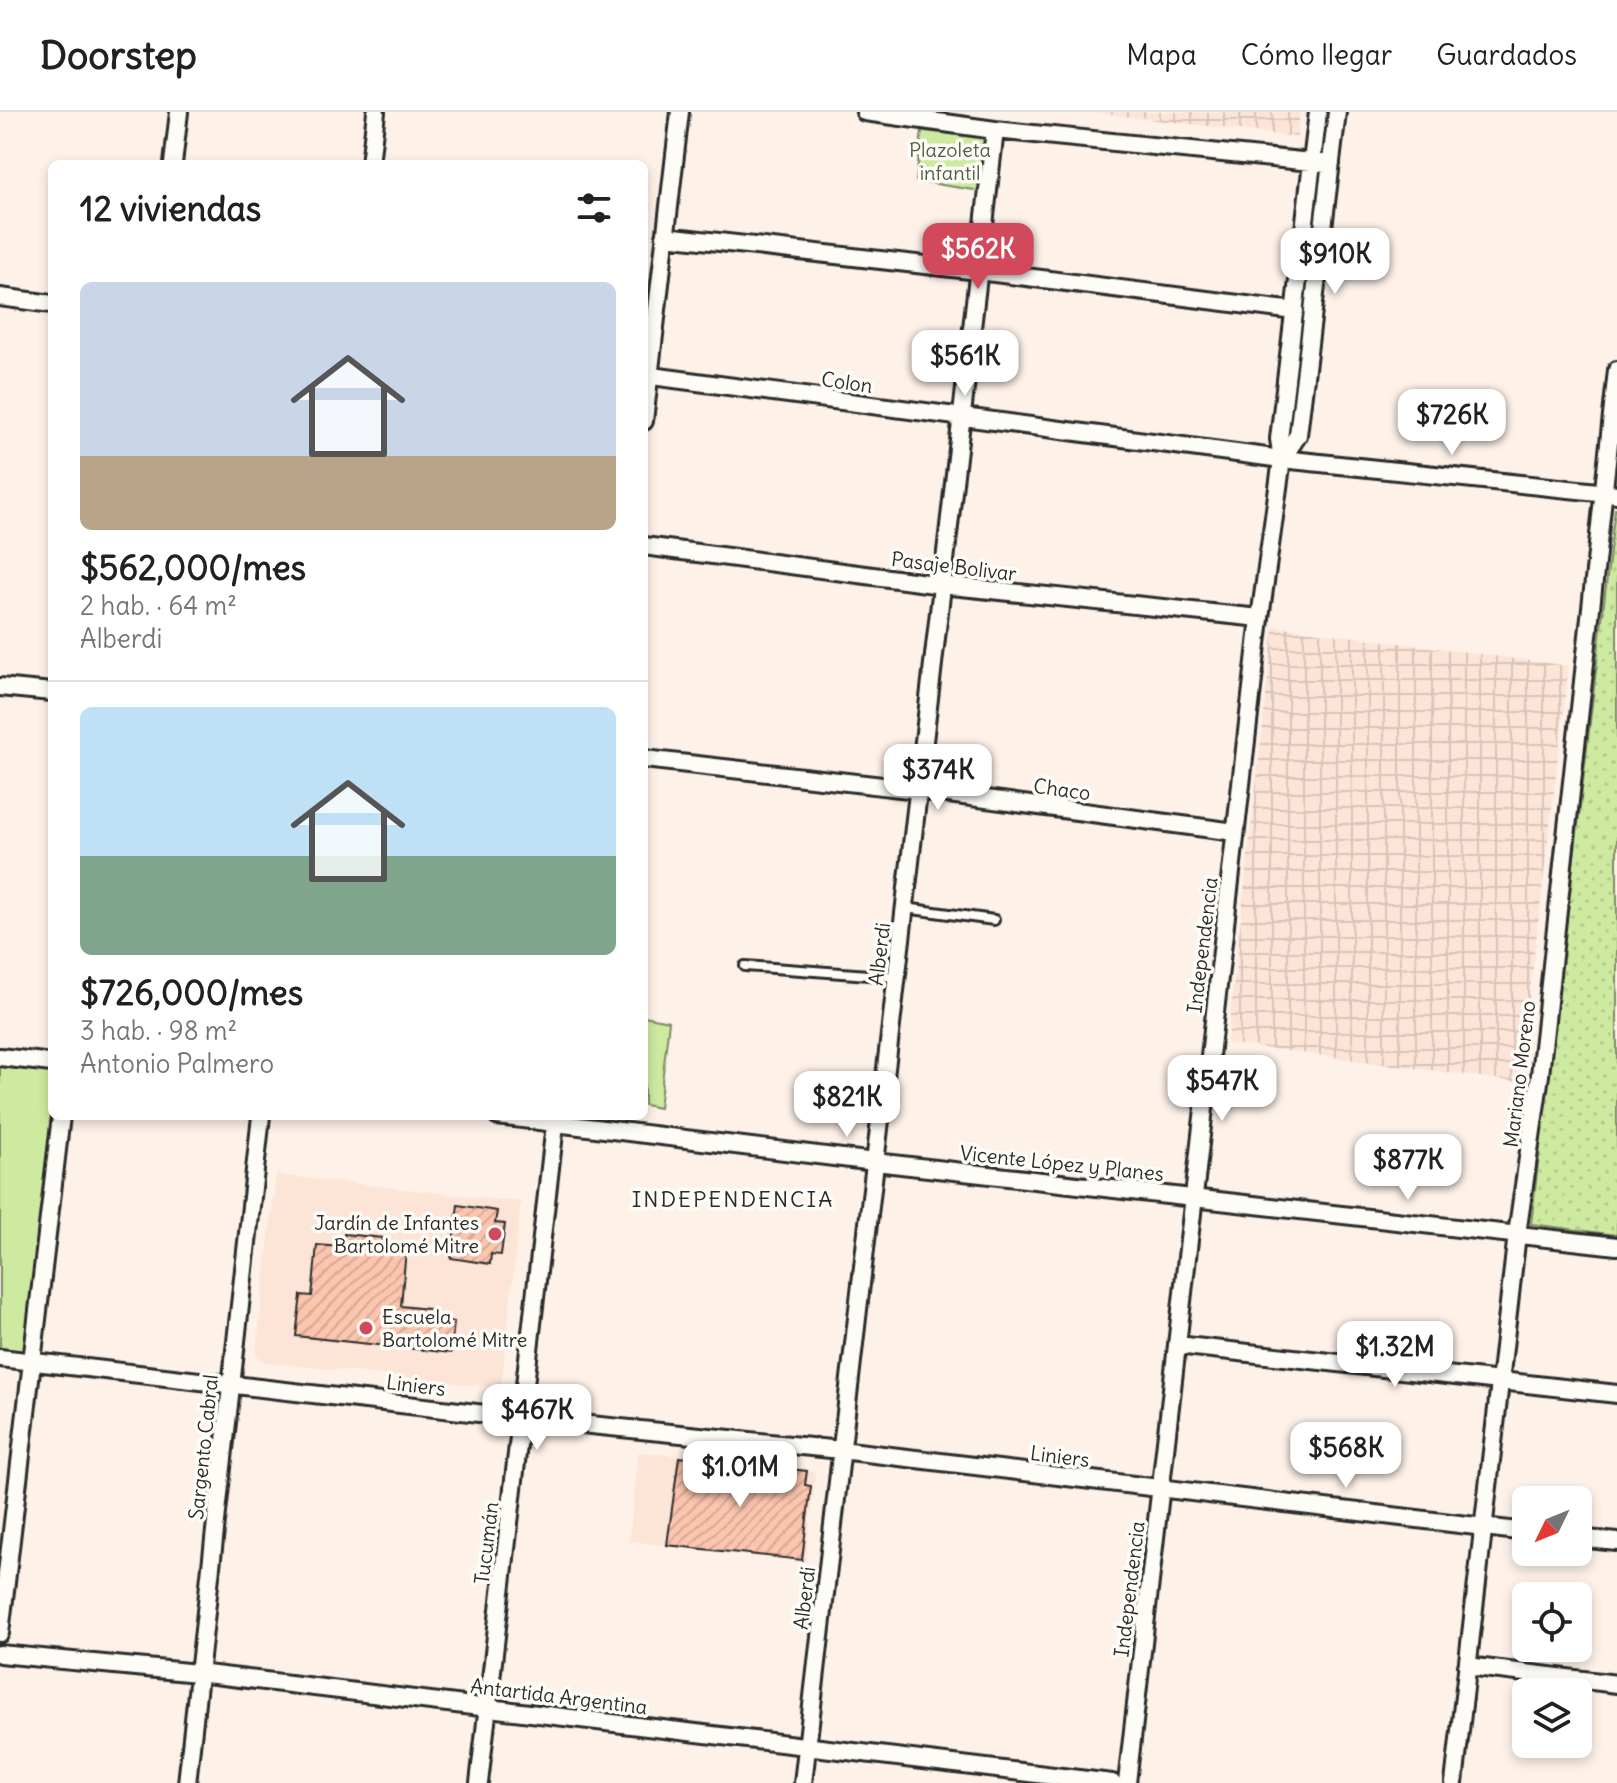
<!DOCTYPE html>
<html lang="es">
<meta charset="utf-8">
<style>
body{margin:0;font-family:Delius,sans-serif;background:#f6f6f6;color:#202124;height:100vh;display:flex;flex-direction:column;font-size:30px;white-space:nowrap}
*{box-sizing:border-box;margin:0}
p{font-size:26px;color:#757577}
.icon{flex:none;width:44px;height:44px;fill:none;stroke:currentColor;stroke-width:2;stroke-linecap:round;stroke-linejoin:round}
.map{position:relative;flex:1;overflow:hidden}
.details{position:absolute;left:48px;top:48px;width:600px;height:960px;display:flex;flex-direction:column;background:#fff;border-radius:12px;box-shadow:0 4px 12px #0003}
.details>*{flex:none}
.needle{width:52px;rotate:227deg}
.buttons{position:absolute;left:1512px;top:1374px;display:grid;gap:16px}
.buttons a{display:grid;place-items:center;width:80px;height:80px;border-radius:12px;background:#fff;box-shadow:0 4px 12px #0003;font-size:40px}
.price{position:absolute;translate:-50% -68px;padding:0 18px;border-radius:16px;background:#fff;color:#222;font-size:26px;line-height:52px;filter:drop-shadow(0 2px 4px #0008)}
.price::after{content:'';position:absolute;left:50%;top:48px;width:24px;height:18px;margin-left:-12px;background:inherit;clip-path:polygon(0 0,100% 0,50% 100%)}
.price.active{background:#d1495b;color:#fff}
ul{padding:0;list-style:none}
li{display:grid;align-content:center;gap:16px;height:424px;padding:0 32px}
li+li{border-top:2px solid #e0e0e0}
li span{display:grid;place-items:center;height:248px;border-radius:12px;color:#555}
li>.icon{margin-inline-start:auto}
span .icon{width:144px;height:144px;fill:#fffc;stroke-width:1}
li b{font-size:34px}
h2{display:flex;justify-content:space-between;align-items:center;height:96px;padding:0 32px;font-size:34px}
header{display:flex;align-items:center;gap:48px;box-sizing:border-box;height:112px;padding:0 40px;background:#fff;border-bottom:2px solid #e0e0e0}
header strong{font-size:38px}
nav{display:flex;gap:44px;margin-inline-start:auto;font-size:28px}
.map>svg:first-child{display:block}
.built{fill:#fce4d7}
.industrial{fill:url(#industrial-grid)}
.grass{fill:url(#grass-dots);stroke:#7c8a66;stroke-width:2}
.park{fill:#ceeaa0;stroke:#7c8a66;stroke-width:2}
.building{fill:url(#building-hatch);stroke:#2b2b2b;stroke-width:2}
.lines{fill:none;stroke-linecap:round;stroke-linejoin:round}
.lane-casing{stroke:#2b2b2b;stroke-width:14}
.street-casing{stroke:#2b2b2b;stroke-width:22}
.lane{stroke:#fdfcf7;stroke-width:8}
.street{stroke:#fdfcf7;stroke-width:16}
.poi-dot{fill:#d1495b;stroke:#fdfcf7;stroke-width:3}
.labels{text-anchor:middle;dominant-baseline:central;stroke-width:7;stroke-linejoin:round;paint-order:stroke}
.park-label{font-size:20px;fill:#545b48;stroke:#fdfcf7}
.street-label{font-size:20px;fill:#2b2b2b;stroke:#fdfcf7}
.poi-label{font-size:20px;fill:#2b2b2b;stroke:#fdfcf7;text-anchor:end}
.neighbourhood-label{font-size:22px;letter-spacing:2px;fill:#2b2b2b;stroke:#fdfcf7}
</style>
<header>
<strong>Doorstep</strong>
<nav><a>Mapa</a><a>Cómo llegar</a><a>Guardados</a></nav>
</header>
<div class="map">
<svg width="1617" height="1671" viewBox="0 0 1617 1671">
<defs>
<pattern id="industrial-grid" width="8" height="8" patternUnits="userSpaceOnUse" patternTransform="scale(2)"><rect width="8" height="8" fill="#fce4d7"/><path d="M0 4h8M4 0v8" fill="none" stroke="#d8c4b9"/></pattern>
<pattern id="grass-dots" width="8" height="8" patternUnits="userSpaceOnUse" patternTransform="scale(2)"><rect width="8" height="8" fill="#ceeaa0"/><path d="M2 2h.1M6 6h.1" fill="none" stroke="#b1c98a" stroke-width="1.8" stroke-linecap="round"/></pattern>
<pattern id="building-hatch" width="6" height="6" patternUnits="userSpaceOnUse" patternTransform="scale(2)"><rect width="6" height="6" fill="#fbc5ae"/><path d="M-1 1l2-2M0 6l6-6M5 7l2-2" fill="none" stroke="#d7a996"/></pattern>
</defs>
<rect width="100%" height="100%" fill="#fdf1e8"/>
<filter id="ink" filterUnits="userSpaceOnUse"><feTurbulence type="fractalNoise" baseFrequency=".0125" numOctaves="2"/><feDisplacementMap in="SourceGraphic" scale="16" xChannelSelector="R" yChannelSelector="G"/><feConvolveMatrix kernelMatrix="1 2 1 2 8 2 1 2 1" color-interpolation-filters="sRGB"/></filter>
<g filter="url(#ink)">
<path class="built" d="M276,1063L521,1090L501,1276L266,1250L256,1242Z
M639,1340L815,1360L806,1449L629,1429Z"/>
<path class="industrial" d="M1090,0H1300L1297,25Z
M1274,514L1569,554L1519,970L1227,931Z"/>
<path class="grass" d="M1615,397H1617V1123L1531,1112Z"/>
<path class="park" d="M1322,0H1331L1294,321L1285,330Z
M922,19L986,25L981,79L916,69Z
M644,904L669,909L659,996L644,993Z
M0,945L52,951V1004H61L32,1249L0,1246Z"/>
<path class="building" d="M458,1093L497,1099L495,1111L505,1112L501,1143L491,1142L490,1152L451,1146Z
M344,1122L383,1126L382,1135L406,1137L401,1194L436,1198L435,1208L454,1210L451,1241L296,1224L301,1183L312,1184L317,1133L343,1135Z
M679,1345L807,1359L805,1373L811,1374L802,1448L667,1433Z"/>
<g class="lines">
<g class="lane-casing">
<path id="lane" d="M905,796L994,808
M745,854L896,865"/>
</g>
<g class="street-casing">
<path id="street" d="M865,0L995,18L1331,52
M173,52L179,0
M370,52L376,0
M665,124L979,159L1295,199
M0,185L52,192
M644,263L1282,347L1617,382
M644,309L680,0
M1282,347L1298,323L1337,0
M644,434L942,473L1260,506
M0,575L52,580
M644,647L918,678L1235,720
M0,945L52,951
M497,1004L875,1050L1617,1134
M1177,1233L1617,1282
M0,1246L521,1306L841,1338L1526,1420
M1578,1426L1617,1430
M0,1521L61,1004
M0,1542L198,1561L1112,1671
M1467,1554L1617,1572
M187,1671L261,1004
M479,1671L556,1004
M803,1671L995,18
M1127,1671L1260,506L1282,347L1279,327L1318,0
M1454,1671L1517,1122L1540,963L1617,258"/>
</g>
<use href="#lane" class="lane"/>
<use href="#street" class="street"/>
</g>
</g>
<g class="poi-dot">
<circle cx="495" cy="1122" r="8"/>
<circle cx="366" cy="1216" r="8"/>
</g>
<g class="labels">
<g class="park-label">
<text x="950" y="37">Plazoleta<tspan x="950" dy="23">infantil</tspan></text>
</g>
<g class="street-label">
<text transform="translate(847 270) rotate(8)">Colon</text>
<text transform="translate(954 454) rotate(7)">Pasaje Bolivar</text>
<text transform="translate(1062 677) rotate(8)">Chaco</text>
<text transform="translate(1202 833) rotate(-83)">Independencia</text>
<text transform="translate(879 842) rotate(-83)">Alberdi</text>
<text transform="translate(1519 962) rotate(-83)">Mariano Moreno</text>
<text transform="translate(1062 1051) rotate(6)">Vicente López y Planes</text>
<text transform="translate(416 1273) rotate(7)">Liniers</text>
<text transform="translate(203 1335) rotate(-84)">Sargento Cabral</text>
<text transform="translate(1060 1344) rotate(7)">Liniers</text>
<text transform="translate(486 1431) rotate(-83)">Tucumán</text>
<text transform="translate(1129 1477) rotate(-83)">Independencia</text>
<text transform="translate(804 1486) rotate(-83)">Alberdi</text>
<text transform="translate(559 1584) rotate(7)">Antartida Argentina</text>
</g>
<g class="poi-label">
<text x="479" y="1110">Jardín de Infantes<tspan x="479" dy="23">Bartolomé Mitre</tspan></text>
<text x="382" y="1204" text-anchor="start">Escuela<tspan x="382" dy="23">Bartolomé Mitre</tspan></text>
</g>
<g class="neighbourhood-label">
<text x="733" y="1087">INDEPENDENCIA</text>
</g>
</g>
</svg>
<div class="buttons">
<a><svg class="needle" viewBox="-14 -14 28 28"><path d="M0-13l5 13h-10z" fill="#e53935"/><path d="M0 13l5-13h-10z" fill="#757577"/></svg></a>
<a><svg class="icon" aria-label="locate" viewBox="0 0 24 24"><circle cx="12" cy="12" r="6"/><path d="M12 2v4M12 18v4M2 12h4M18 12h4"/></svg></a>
<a><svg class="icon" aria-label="layers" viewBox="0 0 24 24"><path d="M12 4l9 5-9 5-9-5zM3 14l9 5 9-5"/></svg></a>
</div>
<b class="price active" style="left:978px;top:179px">$562K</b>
<b class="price" style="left:1335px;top:184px">$910K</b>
<b class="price" style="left:965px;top:286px">$561K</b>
<b class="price" style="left:1452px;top:345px">$726K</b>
<b class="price" style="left:938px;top:700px">$374K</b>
<b class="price" style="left:1222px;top:1011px">$547K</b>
<b class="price" style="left:847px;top:1027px">$821K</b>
<b class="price" style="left:1408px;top:1090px">$877K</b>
<b class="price" style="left:1395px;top:1277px">$1.32M</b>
<b class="price" style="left:537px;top:1340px">$467K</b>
<b class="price" style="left:1346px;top:1378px">$568K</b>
<b class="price" style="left:740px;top:1397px">$1.01M</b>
<section class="details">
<h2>12 viviendas<svg class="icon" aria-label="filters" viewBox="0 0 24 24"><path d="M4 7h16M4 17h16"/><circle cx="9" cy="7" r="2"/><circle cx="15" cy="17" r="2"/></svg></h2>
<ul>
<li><span style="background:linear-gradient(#c9d6e8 70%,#b9a48a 0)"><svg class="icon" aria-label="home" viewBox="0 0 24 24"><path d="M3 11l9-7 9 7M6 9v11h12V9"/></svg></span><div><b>$562,000/mes</b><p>2 hab. · 64 m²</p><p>Alberdi</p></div></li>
<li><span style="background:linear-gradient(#bfe0f5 60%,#7fa58c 0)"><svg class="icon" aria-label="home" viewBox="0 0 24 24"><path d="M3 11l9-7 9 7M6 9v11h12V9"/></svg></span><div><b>$726,000/mes</b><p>3 hab. · 98 m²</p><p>Antonio Palmero</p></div></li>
</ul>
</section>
</div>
